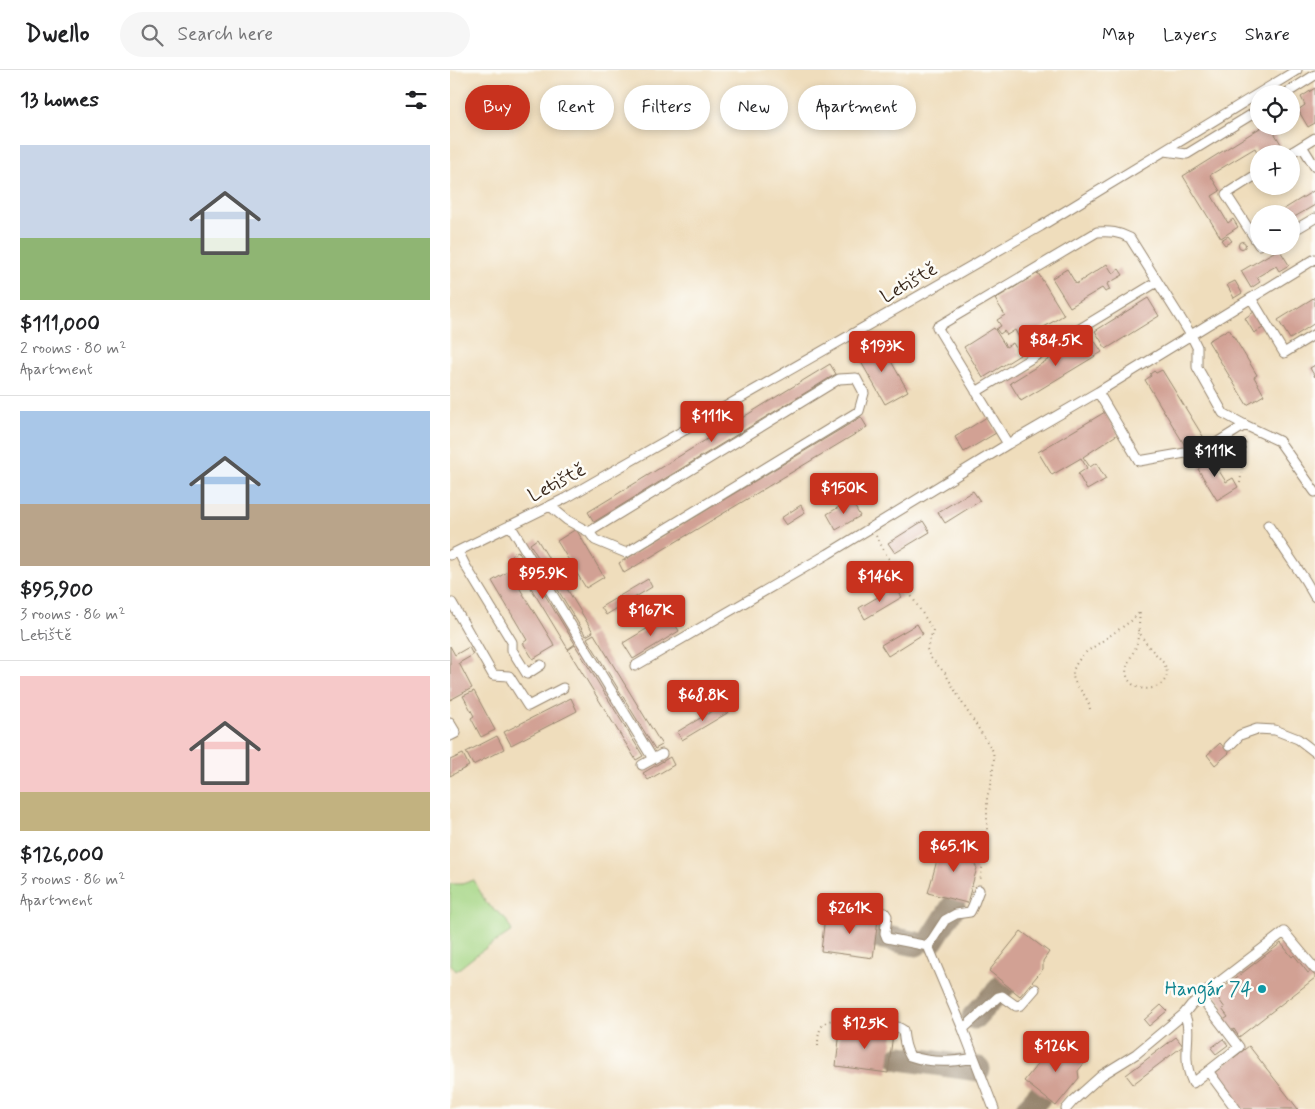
<!DOCTYPE html>
<meta charset="utf-8">
<style>
body{margin:0;font-family:Mynerve,sans-serif;background:#f6f6f6;color:#202124;height:100vh;display:flex;flex-direction:column;font-size:19px;white-space:nowrap}
*{box-sizing:border-box;margin:0}
p{font-size:16px;color:#757577}
.icon{flex:none;width:28px;height:28px;fill:none;stroke:currentColor;stroke-width:2;stroke-linecap:round;stroke-linejoin:round}
.map{position:relative;flex:1;overflow:hidden}
.panel{display:flex;flex-direction:column;background:#fff;width:450px}
.panel>*{flex:none}
.hud{position:absolute;left:15px;top:15px;width:475px;height:45px;display:flex;gap:10px}
.fabs{position:absolute;left:800px;top:15px;display:grid;gap:10px}
.fabs a{display:grid;place-items:center;width:50px;height:50px;border-radius:50%;background:#fff;box-shadow:0 2px 8px #0003;font-size:25px}
.price{position:absolute;translate:-50% -42px;padding:0 11px;border-radius:5px;background:#c8321e;color:#fff;font-size:16px;line-height:32px;filter:drop-shadow(0 1px 2px #0008)}
.price::after{content:'';position:absolute;left:50%;top:30px;width:15px;height:11px;margin-left:-8px;background:inherit;clip-path:polygon(0 0,100% 0,50% 100%)}
.price.active{background:#222;color:#fff}
ul{padding:0;list-style:none}
li{display:grid;align-content:center;gap:10px;height:265px;padding:0 20px}
li+li{border-top:1px solid #e0e0e0}
li span{display:grid;place-items:center;height:155px;border-radius:0px;color:#555}
li>.icon{margin-inline-start:auto}
span .icon{width:90px;height:90px;fill:#fffc;stroke-width:1}
li b{font-size:21px}
h2{display:flex;justify-content:space-between;align-items:center;height:60px;padding:0 20px;font-size:21px}
.tag{padding:0 18px;border-radius:22px;background:#fff;box-shadow:0 2px 8px #0003;font-size:18px;line-height:45px}
.tag.active{background:#c8321e;color:#fff}
header{display:flex;align-items:center;gap:30px;box-sizing:border-box;height:70px;padding:0 25px;background:#fff;border-bottom:1px solid #e0e0e0}
header strong{font-size:24px}
nav{display:flex;gap:28px;margin-inline-start:auto;font-size:18px}
.search{width:350px;height:45px;background:#f6f6f6;display:flex;align-items:center;gap:12px;box-sizing:border-box;padding:0 18px;border-radius:28px;color:#757577;font-size:19px}
main{display:flex;flex:1;min-height:0}
.map>svg:first-child{display:block}
.green{fill:#a5d685;stroke:#708052}
.lines{fill:none;stroke-linecap:round;stroke-linejoin:round}
.taxiway{stroke:#95846d;stroke-width:25}
.building{fill:#d2a194}
.minor-casing{stroke:#95846d;stroke-width:11}
.path{stroke:#95846d;stroke-width:2;stroke-dasharray:1 4;stroke-linecap:butt}
.minor{stroke:#fff;stroke-width:9}
.culture-dot{fill:#0f9aa8;stroke:#fdfcf7;stroke-width:2}
.labels{text-anchor:middle;dominant-baseline:central;stroke-width:5;stroke-linejoin:round;paint-order:stroke}
.street-label{font-size:19px;fill:#3b2a1e;stroke:#fdfcf7}
.culture-label{font-size:19px;fill:#0d838f;stroke:#fdfcf7;text-anchor:end}
</style>
<header>
<strong>Dwello</strong>
<div class="search"><svg class="icon" aria-label="search" viewBox="0 0 24 24"><circle cx="10" cy="10" r="6"/><path d="M15 15l6 6"/></svg>Search here</div>
<nav><a>Map</a><a>Layers</a><a>Share</a></nav>
</header>
<main>
<section class="panel">
<h2>13 homes<svg class="icon" aria-label="filters" viewBox="0 0 24 24"><path d="M4 7h16M4 17h16"/><circle cx="9" cy="7" r="2"/><circle cx="15" cy="17" r="2"/></svg></h2>
<ul>
<li><span style="background:linear-gradient(#c9d6e8 60%,#8fb573 0)"><svg class="icon" aria-label="home" viewBox="0 0 24 24"><path d="M3 11l9-7 9 7M6 9v11h12V9"/></svg></span><div><b>$111,000</b><p>2 rooms · 80 m²</p><p>Apartment</p></div></li>
<li><span style="background:linear-gradient(#a9c7e8 60%,#b9a48a 0)"><svg class="icon" aria-label="home" viewBox="0 0 24 24"><path d="M3 11l9-7 9 7M6 9v11h12V9"/></svg></span><div><b>$95,900</b><p>3 rooms · 86 m²</p><p>Letiště</p></div></li>
<li><span style="background:linear-gradient(#f6c9c9 75%,#c2b280 0)"><svg class="icon" aria-label="home" viewBox="0 0 24 24"><path d="M3 11l9-7 9 7M6 9v11h12V9"/></svg></span><div><b>$126,000</b><p>3 rooms · 86 m²</p><p>Apartment</p></div></li>
</ul>
</section>
<div class="map">
<svg width="865" height="1039" viewBox="0 0 865 1039">
<rect width="100%" height="100%" fill="#fdfcf7"/>
<filter id="ink" filterUnits="userSpaceOnUse"><feTurbulence type="fractalNoise" baseFrequency=".02" numOctaves="2"/><feDisplacementMap in="SourceGraphic" scale="10" xChannelSelector="R" yChannelSelector="G"/><feConvolveMatrix kernelMatrix="1 2 1 2 8 2 1 2 1" color-interpolation-filters="sRGB"/></filter>
<filter id="wash" filterUnits="userSpaceOnUse"><feTurbulence type="fractalNoise" baseFrequency=".0096" numOctaves="4" result="noise"/><feDisplacementMap in="SourceGraphic" scale="20" xChannelSelector="R" yChannelSelector="G"/><feGaussianBlur stdDeviation="1.12" result="paint"/><feColorMatrix in="noise" values="0 0 0 0 0 0 0 0 0 0 0 0 0 0 0 0 0 1.4 0 .05"/><feComposite in="paint" operator="in"/></filter>
<g filter="url(#wash)">
<rect width="100%" height="100%" fill="#efddbc"/>
<path class="green" d="M24,810L36,833L55,848L62,861L30,882L6,901L0,893V814H12Z"/>
<g class="lines">
<path class="taxiway" d="M427,866L466,874
M482,870L503,837
M524,947L554,915
M450,988L528,999
M578,1039L590,1025"/>
</g>
<g id="blocks">
<path class="building" d="M865,18V53L858,57L848,40L855,35L851,27Z
M813,56H820L831,74L814,84H808L805,78L760,105L770,121L762,126L778,153L783,149L788,157L771,168L733,106Z
M865,120V135L841,149V144H826Z
M778,166L782,171L775,175L771,170Z
M788.5 175a3.5 3.5 0 1 1 7 0a3.5 3.5 0 1 1-7 0Z
M829,179L839,195L829,201L826,196L807,207L810,212L801,218L791,201Z
M657,194L663,204L669,199L673,205L657,214L660,220L655,222L652,218L620,237L602,208L617,199L626,214Z
M588,203L614,245L571,271L565,260L557,265L554,261L550,264L546,259L551,256L547,250L555,245L545,229Z
M785,211L792,223L784,228L777,215Z
M865,227V253L840,269L828,250Z
M698,228L709,246L656,279L645,261Z
M804,242L813,258L804,263L795,248Z
M544,258L556,277L563,273L570,285L533,308L514,277Z
M779,259L807,305L804,307L814,325L797,335L758,271Z
M640,264L652,282L571,331L560,313Z
M430,272L458,321L435,334L407,285Z
M380,294L386,304L144,452L138,442Z
M865,295V307L860,298Z
M712,300L754,368L737,379L695,310L701,306L700,304L704,301L706,303Z
M655,342L668,364L633,387L640,397L646,393L656,409L637,420L628,404L637,398L631,388L602,405L588,382Z
M411,347L417,357L174,503L169,493Z
M537,347L546,363L514,382L505,367Z
M758,383L776,412L783,408L788,417L767,430L748,399L751,397L747,389Z
M523,421L530,431L495,453L488,442Z
M401,430L410,446L386,460L377,444Z
M351,435L355,443L336,455L331,448Z
M473,451L480,462L445,483L438,473Z
M126,459L154,507L136,518L107,471Z
M87,469L143,562L136,566L80,474Z
M68,481L125,574L118,579L61,485Z
M59,501L105,576L83,589L73,573L77,570L42,511Z
M198,509L202,517L156,545L151,537Z
M445,517L452,527L415,549L409,538Z
M220,545L229,561L183,589L173,573Z
M467,554L473,564L438,586L431,575Z
M144,564L212,675L205,679L137,568Z
M125,575L193,686L186,690L118,580Z
M0,576L5,585L19,577L23,585L9,593L22,618L0,630Z
M24,621L45,660L31,667L21,648L24,646L13,626Z
M121,628L127,641L61,675L54,662Z
M274,634L279,642L232,670L227,662Z
M47,666L54,679L23,695L16,682Z
M770,673L779,683L765,695L757,685Z
M13,684L19,696L0,706V690Z
M220,687L224,695L198,710L193,703Z
M492,772L525,781L523,792L527,798L517,833L478,823Z
M393,843L428,849L423,888L371,881L375,846L387,847Z
M571,861L599,882L593,891V899L570,926L539,901Z
M831,873L842,887L844,885L858,903L861,901L865,906V908L789,967L784,959L780,962L772,951L778,947L772,939L775,938L765,924Z
M711,935L717,941L699,956L694,950Z
M408,958L443,964L438,1003L386,996L390,961L401,963Z
M726,967L733,976L683,1014L676,1005Z
M773,969L778,975L766,984L761,978Z
M607,970L635,992L628,1001L629,1008L606,1036L574,1011Z
M799,976L848,1039H792L764,1003Z"/>
</g>
</g>
<g filter="url(#ink)">
<use href="#blocks" fill-opacity="0" stroke="#95846d" stroke-width="1"/>
<g class="lines">
<g class="minor-casing">
<path id="minor" d="M835,24L865,5
M852,76L865,97
M715,81L737,84L809,40
M839,84L865,68
M809,103L776,124L809,175
M841,162L865,148
M801,228L834,283L865,264
M526,322L707,212
M648,322L689,391L741,382L763,375L795,355
M558,374L487,257L647,162C660,161 669,162 680,168L741,265L747,277V297L773,343L795,355L829,371L865,422
M100,436L117,450L139,462L145,470L176,483L409,341L414,323L406,308L389,309L139,462
M60,455L203,689
M818,455L855,510L865,527
M8,481L15,495L62,572V580L77,604L91,595
M0,485L116,428L591,156L847,0
M0,534L2,533L43,605L59,606L78,636L113,618
M185,596L378,484L558,374L648,322L865,189
M0,653L6,663L0,666
M779,676L790,665L807,659L825,660L848,669L865,682
M192,695L212,684
M414,840L435,843L437,846L435,863L437,868L478,876L513,959L544,1039
M478,876L495,850L506,844L520,842L523,836L529,820
M734,944L741,935L756,922L834,862L865,899
M429,955C437,955 447,955 453,960C454,970 455,978 460,986C480,993 504,992 524,988
M513,959L548,927L552,926L566,936L571,935L585,919
M758,1001L786,1039
M616,1039L623,1031L652,1005L686,984L734,944C741,956 736,975 737,989C737,998 739,1004 743,1013L789,977L750,926"/>
</g>
<path class="path" d="M790,413L796,371L793,366
M426,466L448,505L483,560L477,579L480,587L495,603L514,636L543,681L544,690L541,715L537,727V766L530,812
M688,560C692,567 696,574 701,579C706,585 713,590 716,598C723,619 684,628 677,606C673,595 685,583 687,573C689,563 689,552 690,542
M640,639C636,615 607,612 635,583L681,551L690,542
M368,976C368,971 368,965 370,960C376,942 408,951 422,954"/>
<use href="#minor" class="minor"/>
</g>
</g>
<circle class="culture-dot" cx="812" cy="919" r="5"/>
<g class="labels">
<g class="street-label">
<text transform="translate(459 213) rotate(-30)">Letiště</text>
<text transform="translate(107 413) rotate(-28)">Letiště</text>
</g>
<g class="culture-label">
<text x="802" y="919">Hangár 74</text>
</g>
</g>
</svg>
<div class="fabs">
<a><svg class="icon" aria-label="locate" viewBox="0 0 24 24"><circle cx="12" cy="12" r="6"/><path d="M12 2v4M12 18v4M2 12h4M18 12h4"/></svg></a>
<a>+</a>
<a>−</a>
</div>
<b class="price" style="left:606px;top:297px">$84.5K</b>
<b class="price" style="left:432px;top:303px">$193K</b>
<b class="price" style="left:262px;top:373px">$111K</b>
<b class="price active" style="left:765px;top:408px">$111K</b>
<b class="price" style="left:394px;top:445px">$150K</b>
<b class="price" style="left:93px;top:530px">$95.9K</b>
<b class="price" style="left:430px;top:533px">$146K</b>
<b class="price" style="left:201px;top:567px">$167K</b>
<b class="price" style="left:253px;top:652px">$68.8K</b>
<b class="price" style="left:504px;top:803px">$65.1K</b>
<b class="price" style="left:400px;top:865px">$261K</b>
<b class="price" style="left:415px;top:980px">$125K</b>
<b class="price" style="left:606px;top:1003px">$126K</b>
<div class="hud">
<a class="tag active">Buy</a>
<a class="tag">Rent</a>
<a class="tag">Filters</a>
<a class="tag">New</a>
<a class="tag">Apartment</a>
</div>
</div>
</main>
